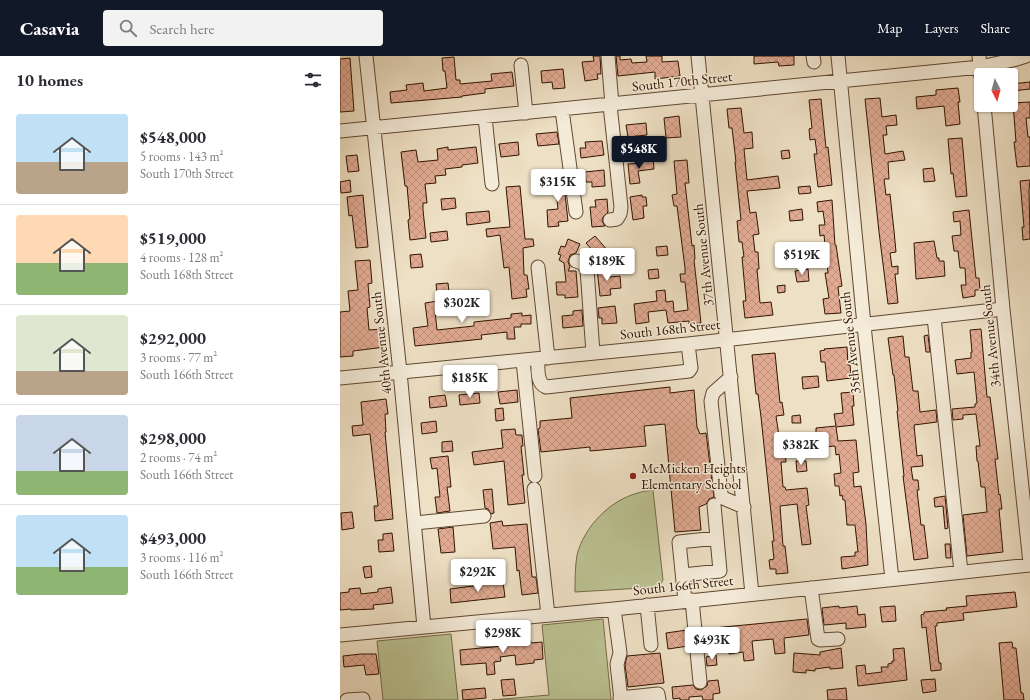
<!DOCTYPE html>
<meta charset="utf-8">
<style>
body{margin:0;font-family:"EB Garamond",serif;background:#f2f2f3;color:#2b2b33;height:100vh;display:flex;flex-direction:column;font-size:15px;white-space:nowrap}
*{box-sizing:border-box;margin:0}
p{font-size:13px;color:#7c7c81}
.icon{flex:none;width:22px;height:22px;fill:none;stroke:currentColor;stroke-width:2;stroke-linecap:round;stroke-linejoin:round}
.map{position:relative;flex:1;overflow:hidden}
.sheet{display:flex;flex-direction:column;background:#fff;width:340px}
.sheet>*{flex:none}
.needle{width:26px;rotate:174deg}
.buttons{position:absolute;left:634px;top:12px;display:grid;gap:8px}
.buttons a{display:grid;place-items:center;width:44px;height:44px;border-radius:4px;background:#fff;box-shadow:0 1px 3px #0004;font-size:20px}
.price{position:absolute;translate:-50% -34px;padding:0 9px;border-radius:4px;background:#fff;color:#222;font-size:13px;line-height:26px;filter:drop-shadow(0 1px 2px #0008)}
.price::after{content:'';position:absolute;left:50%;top:24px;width:12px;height:9px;margin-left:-6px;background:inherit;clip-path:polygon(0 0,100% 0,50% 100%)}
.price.on{background:#111827;color:#fff}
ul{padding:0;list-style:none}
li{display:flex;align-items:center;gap:12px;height:100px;padding:0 16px}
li+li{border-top:1px solid #e1e1e2}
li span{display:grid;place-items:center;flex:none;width:112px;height:80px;border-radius:4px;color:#555}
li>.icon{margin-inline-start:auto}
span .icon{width:48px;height:48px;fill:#fffc;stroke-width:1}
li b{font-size:17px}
h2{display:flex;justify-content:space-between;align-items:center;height:48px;padding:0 16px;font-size:17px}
header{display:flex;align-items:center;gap:24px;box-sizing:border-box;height:56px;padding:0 20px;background:#111827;color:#fff}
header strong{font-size:19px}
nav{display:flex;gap:22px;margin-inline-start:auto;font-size:14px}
.search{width:280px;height:36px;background:#f2f2f3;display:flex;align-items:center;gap:10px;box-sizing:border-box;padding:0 14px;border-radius:4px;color:#7c7c81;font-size:15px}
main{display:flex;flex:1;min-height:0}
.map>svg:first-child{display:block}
.green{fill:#bbc292;stroke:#766b49}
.building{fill:url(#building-cross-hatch);stroke:#311400}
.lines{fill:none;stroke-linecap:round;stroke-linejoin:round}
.minor-casing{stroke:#604731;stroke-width:15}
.minor{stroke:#f4ebd9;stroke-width:13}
.poi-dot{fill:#8f2418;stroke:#f4ebd9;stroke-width:1.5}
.labels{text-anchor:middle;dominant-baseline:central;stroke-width:3;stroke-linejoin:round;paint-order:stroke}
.street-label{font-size:14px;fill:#311400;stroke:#f4ebd9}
.poi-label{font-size:14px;fill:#311400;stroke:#f4ebd9;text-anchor:start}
</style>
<header>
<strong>Casavia</strong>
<div class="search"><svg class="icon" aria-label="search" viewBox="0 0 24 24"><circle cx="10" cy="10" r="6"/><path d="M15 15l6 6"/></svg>Search here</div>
<nav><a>Map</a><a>Layers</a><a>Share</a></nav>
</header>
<main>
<section class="sheet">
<h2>10 homes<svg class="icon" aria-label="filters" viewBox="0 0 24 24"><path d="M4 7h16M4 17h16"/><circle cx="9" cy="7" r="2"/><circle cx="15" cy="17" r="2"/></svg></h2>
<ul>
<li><span style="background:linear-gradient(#bfe0f5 60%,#b9a48a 0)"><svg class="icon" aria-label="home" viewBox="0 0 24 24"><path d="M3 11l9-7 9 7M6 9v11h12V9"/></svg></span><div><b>$548,000</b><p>5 rooms · 143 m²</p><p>South 170th Street</p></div></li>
<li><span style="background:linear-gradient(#ffd9b3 60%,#8fb573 0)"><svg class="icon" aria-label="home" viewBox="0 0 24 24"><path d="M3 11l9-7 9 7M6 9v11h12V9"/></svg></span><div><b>$519,000</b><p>4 rooms · 128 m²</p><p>South 168th Street</p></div></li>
<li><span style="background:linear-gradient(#dfe7d0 70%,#b9a48a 0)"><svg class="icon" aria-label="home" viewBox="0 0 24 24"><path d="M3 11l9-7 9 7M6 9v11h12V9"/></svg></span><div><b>$292,000</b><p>3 rooms · 77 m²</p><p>South 166th Street</p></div></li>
<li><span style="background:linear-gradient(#c9d6e8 70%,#8fb573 0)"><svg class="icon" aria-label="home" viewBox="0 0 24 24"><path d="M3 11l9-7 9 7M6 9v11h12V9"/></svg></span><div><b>$298,000</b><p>2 rooms · 74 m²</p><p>South 166th Street</p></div></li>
<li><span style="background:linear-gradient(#bfe0f5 65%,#8fb573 0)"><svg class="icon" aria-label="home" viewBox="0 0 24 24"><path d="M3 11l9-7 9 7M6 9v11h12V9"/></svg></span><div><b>$493,000</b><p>3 rooms · 116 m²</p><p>South 166th Street</p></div></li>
</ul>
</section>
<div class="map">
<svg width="690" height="644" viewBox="0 0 690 644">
<defs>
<pattern id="building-cross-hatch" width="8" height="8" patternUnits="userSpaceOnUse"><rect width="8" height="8" fill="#e1ab93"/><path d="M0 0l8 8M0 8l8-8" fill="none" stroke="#c2927d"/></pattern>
</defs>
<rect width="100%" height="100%" fill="#eee0c4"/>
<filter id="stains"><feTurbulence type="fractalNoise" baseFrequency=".005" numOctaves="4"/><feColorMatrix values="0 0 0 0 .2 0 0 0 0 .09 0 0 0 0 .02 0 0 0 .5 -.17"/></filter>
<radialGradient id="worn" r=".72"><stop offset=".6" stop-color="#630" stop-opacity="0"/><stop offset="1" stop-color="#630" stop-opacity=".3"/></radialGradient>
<path class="green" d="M313,434L323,524L319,531L235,536C235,523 235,511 237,499C244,471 270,444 298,437C303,435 308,435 313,434Z
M263,563L271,644H152L209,639L202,569Z
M111,578L118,644H43L37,585Z"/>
<path class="building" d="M253,0H260L261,18H257L258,23L245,25L242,6L254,5Z
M276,0H280V4L291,3L292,7L307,6L306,0H322V6L338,5L340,20L315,23V16L278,20Z
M414,0H454V9L439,10L438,6L414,8Z
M114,1L116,24H120V28L152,25L151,18L172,16L174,30L145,33V37L122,40V41L51,47L50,36L67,34L66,29L83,27L84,35L107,32L105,15H103L102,2Z
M10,2L14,55L0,56V3Z
M223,13L225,32L213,33L212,26L202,27L201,15Z
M690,26V33L672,35L671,28Z
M618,32L620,46H618L620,68L606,70L604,50L577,53L576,41L596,39V34Z
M540,42L542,61L556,59L557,69L546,70L547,79H543L545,98L563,95L565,104L548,106L549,123H544L546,139L550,138L554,175L556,196L550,197L552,211L558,210V218H555L558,247L548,248L539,176L525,43Z
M481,43L486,92L488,91L492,129L478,131L474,98H477L475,83L470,84L469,73L472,72L469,44Z
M690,46V62H686L688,81H690V110L677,111L674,86H676L673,47Z
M401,52L404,77L412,76L413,92L404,93L407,124L438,120L440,132L407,135L410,157L416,156L418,171L419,178L413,179L415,196H418L419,213H417L420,247L431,246L433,259L405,262L403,245H406L402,201H404L402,186H399L397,165L401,164L395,106H396L392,72H389L387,53Z
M339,60L341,81L326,82L324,62Z
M306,67L307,79L288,81L286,69Z
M217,76L219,88L198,90L196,78Z
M622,82L627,140L616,141L613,117L611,118L608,83Z
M262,85L264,99L241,102L240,92H246L245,86Z
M178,86L179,99L161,101L159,88Z
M108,91V94L136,91L138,107L122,109V111L105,113L106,119L95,120L96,127L85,128L87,147H83V154L86,182L70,184L68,164L70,163L67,130H65L61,96L76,94L78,106L98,104L97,93Z
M449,94L450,102L442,103L441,95Z
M17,99L19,115L8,116L6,100Z
M313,102L314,113L298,115L300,127L290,128L288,108L303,107V103Z
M347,104L349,127H345L352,190L354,189L355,203L354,204L361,267L349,268V265L328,267L326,254L308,256L309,266L296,268L294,248L317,245L316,235L325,234L326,246L333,245L334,256L348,254L345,226H341L340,218H345V212L337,150H334L332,139L337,138L334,105Z
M593,112L595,125L584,126L583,113Z
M264,114L265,130L252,131V126H246L245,116Z
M223,119L228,165L218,166L219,170L208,171L207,154L218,153L216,135H212L210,124L215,123V120Z
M10,124L11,136L1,137L0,126Z
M690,124L689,134L690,183L683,184L682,171H684L680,125Z
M180,130L185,183H193L194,190L183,192L184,219H187L189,233H186L187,241L172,243L169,211L164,212L160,179L147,181L146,173L170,171L166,131Z
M470,130L471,137L459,138L458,131Z
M23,139L28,191L16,192L12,159L9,160L7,141Z
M302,139V141H306L307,150H303L304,162L293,164L290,141Z
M115,142L116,152L102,154L101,143Z
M267,143L268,156L263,161L262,165L265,170L252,171L250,151H256L255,144Z
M492,144L495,189H496L502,230L498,231L501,257L485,258L483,243L489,242L485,217H488L484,179L480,180L479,169H485L483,155L478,156L477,146Z
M462,153L463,164L450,165L449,155Z
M629,154L636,222H639L640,234H635V240L623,242L621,229H626L625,212H620L618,195H614L612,180L621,179L620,165L614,166L613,156Z
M149,155L150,166L127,169L126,157Z
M107,175L108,184L91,186L90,177Z
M255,180L269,196L260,203L246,187Z
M228,183L240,188L236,197L230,199L228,206L230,211L228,215H236L238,241L225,242V239H217L216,226H226L224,207L219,204L221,199L218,198L221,190L225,191Z
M594,185L597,202H599V205H604L605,220L576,223L574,187Z
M327,190L328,199L317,200L316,191Z
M447,192L448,207L437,208L436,193Z
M81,198L83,211L71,212L70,199Z
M30,204L32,227L28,228L30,251L27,252L29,274L43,273L45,291L13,295V300L0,301V256L10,255L8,235L18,234L15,205Z
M269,212L270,221L280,220L281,232L270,233L271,239L260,240L257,213Z
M318,213L319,222L309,223L308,214Z
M468,213L469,225L457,226L455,215Z
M108,227L111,254L95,255L97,274L134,270V266L171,262V258L182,257V260L191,259V268H181V271H174L175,283H167V276L141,279L142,283L75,290L73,272L88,270L85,247L98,245L96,228Z
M445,229V236L438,237L437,230Z
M275,250L277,267L262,268V262H259L258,252Z
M242,254L243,270L223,272L222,260L233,259V255Z
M641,273L647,341H650L658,403H655L659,439L660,438L662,453H659L663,496L627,500L623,459L647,456L645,431H641L638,405H637L636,390H640L636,358L623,359V363L613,364L612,353L635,351V348L637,347L634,316L617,318L615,304L631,302V296H632L630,274Z
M588,279L590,296H586L584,280Z
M563,280L565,301H569L573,335H578L580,356L596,354L597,366L574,369L577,400L582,399L583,410L571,411L573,424H578L579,434H577L581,469H584L588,502L574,504L563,420H564L557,355H558L554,319H553L548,282Z
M507,291L508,309H510L511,322L487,325L485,306H481L480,295L485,294L484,293Z
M435,297L440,347L442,346L444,359L436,360L439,380H434L436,395L445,394L446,406H441L443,431H445L446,434L467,432L469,449L466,450L471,488L462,489L457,448L440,450L443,490H445L448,517L436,518V513H430L429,504L434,503L432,485H434L421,361L418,338H416L412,299Z
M478,320L479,331L463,333L462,321Z
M330,331V337L354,334L357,371L360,378L366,377L374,441L369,443L366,448L359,451L361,474L335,476L325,368L304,370L306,390L250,395V391L201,396L198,373L200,372V365L232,362L230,342Z
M177,334L178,346L160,348L158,336Z
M513,336L514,350H512L514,369L496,371L498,385L516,384L519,416L513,417L514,431L521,430L526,468L528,509L502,513L501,501L515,500V496H518L515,469H507L505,444H503L502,439L500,440L499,430H495L494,418L501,417L499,398L496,399L495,390L473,392L472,381H476V372L496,370L494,358L503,357L501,337Z
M139,337L140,347L120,349L119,339Z
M105,339L107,350L90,352L89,341Z
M46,343L48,358H45L46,376H45L53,463L35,465L34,450H38L30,378L13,380L12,370L23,369L21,346Z
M163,352L164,364L156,365L155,353Z
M460,359L461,367H452V360Z
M96,365L97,376L82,378L81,367Z
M175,373L176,379H182L183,390H181L184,419H182L185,447L168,449L164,405L134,409L132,396L163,392L161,374Z
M112,385L113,395L102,396V386Z
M108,400L111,431H107L110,455L97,457L95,441H100L97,412L92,413L90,402Z
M456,405H466L467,415L457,416Z
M152,433L154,457L151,458L148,453L145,452L143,434Z
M605,440L608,472L605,473L603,450L595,451L594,442Z
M12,456L14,472L2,474L1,457Z
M162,465L163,470L187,468L192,521H196L198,537L182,539L179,514L177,515L175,491L153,493L150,467Z
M113,471L115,496L101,497L98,473Z
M52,477L54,495L39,496L38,484H43V478Z
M605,488H610L611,502H606Z
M31,510L32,521L25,522L23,511Z
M163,526L165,541L111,547L110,533Z
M51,531L53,547L33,549L34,553L11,554V553L0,554V537L9,536V533L20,532L21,538L38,536V533Z
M675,536L677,551L623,557L624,564L597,567V570H595L599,607H601V614L591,615L586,571L582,572L581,559L584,558V556L607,554L606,552L627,550L626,540Z
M499,550V552L517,550L518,559L525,558L526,571L506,573V567L484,569L482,552Z
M555,550L556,565L542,566L540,551Z
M467,563L469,579L444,582L445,597L435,598L433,583L412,585L414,604L404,605L403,596L389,598L388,590L371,592V582L364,583L363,573Z
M347,574L348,590L328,593L326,577Z
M190,583L191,587L202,586L203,603L194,604V607L176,609L175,599L160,601L161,605L154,606L155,618L147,619L146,607L121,609L120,594L174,589V584Z
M672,586L673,592H676L681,637H683L684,644H664L659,587Z
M501,592L503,612L490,613V611L475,613V615L466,614V617L453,616L454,597L480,599V596Z
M564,592L567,624L518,630L516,610L525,609L526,618L542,616L541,611H548V608L552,607V605H554L553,593Z
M320,597L324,627L288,631L285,609L287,600Z
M21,598H36L39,618L26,619L24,609L4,611L3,600Z
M376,599L377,609L367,610L366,601Z
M174,623L176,639L163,640L161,624Z
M595,623L596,635L583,637L581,624Z
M378,624L380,637L373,638V644H363L362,640L349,641V644H340V642L333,643L332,631L353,629L356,633L361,634L367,630L368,625Z
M145,632L146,642L123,644L122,634Z
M506,632L507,644H488L487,634Z"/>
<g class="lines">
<g class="minor-casing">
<path id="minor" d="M26,0L60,316L84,571
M268,0L272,49
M358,0L412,538
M473,0L474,6
M498,0L525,279L552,523
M639,0L641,21
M181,9L186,57
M270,49L281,151L280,158L277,163L270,164
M644,49L663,253L690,507
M222,54L236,156
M145,61L152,128
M0,75L640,11L673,4L686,0
M236,205L242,207L247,213L253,297
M198,211L208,302
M594,261L621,516
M198,303C198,312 196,327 206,331L349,315L351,312L348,288
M183,305L195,420
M391,321L373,337L371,345L381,438L383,442L404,451
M0,322L348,288L663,253
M194,433L208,559
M75,467L144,460
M343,519L380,515L374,449
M471,532L478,583L480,584L498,583
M352,544L360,626
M345,545L339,486L377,482
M307,549L311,589
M274,553L280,597L277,608L281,644
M0,579L274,553L690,509
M280,642L318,638L319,644
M7,644L23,643"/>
</g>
<use href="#minor" class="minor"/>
</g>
<circle class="poi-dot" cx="293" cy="420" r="4"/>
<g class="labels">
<g class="street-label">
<text transform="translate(342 25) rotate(-6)">South 170th Street</text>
<text transform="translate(363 199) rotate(-96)">37th Avenue South</text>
<text transform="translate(330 273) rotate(-6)">South 168th Street</text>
<text transform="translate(650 280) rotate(-96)">34th Avenue South</text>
<text transform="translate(41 287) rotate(-96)">40th Avenue South</text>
<text transform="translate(510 287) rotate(-96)">35th Avenue South</text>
<text transform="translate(343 529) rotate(-6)">South 166th Street</text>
</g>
<g class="poi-label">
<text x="301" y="412">McMicken Heights<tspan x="301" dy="16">Elementary School</tspan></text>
</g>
</g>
<rect width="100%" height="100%" filter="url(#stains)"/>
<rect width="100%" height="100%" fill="url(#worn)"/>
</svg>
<div class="buttons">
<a><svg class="needle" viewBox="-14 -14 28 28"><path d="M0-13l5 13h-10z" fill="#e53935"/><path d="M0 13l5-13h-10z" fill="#7c7c81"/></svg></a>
</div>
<b class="price on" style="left:299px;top:114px">$548K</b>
<b class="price" style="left:218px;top:147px">$315K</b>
<b class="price" style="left:462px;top:220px">$519K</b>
<b class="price" style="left:267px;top:226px">$189K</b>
<b class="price" style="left:122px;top:268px">$302K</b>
<b class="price" style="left:130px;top:343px">$185K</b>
<b class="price" style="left:461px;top:410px">$382K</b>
<b class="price" style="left:138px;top:537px">$292K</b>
<b class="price" style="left:163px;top:598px">$298K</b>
<b class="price" style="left:372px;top:605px">$493K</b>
</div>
</main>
